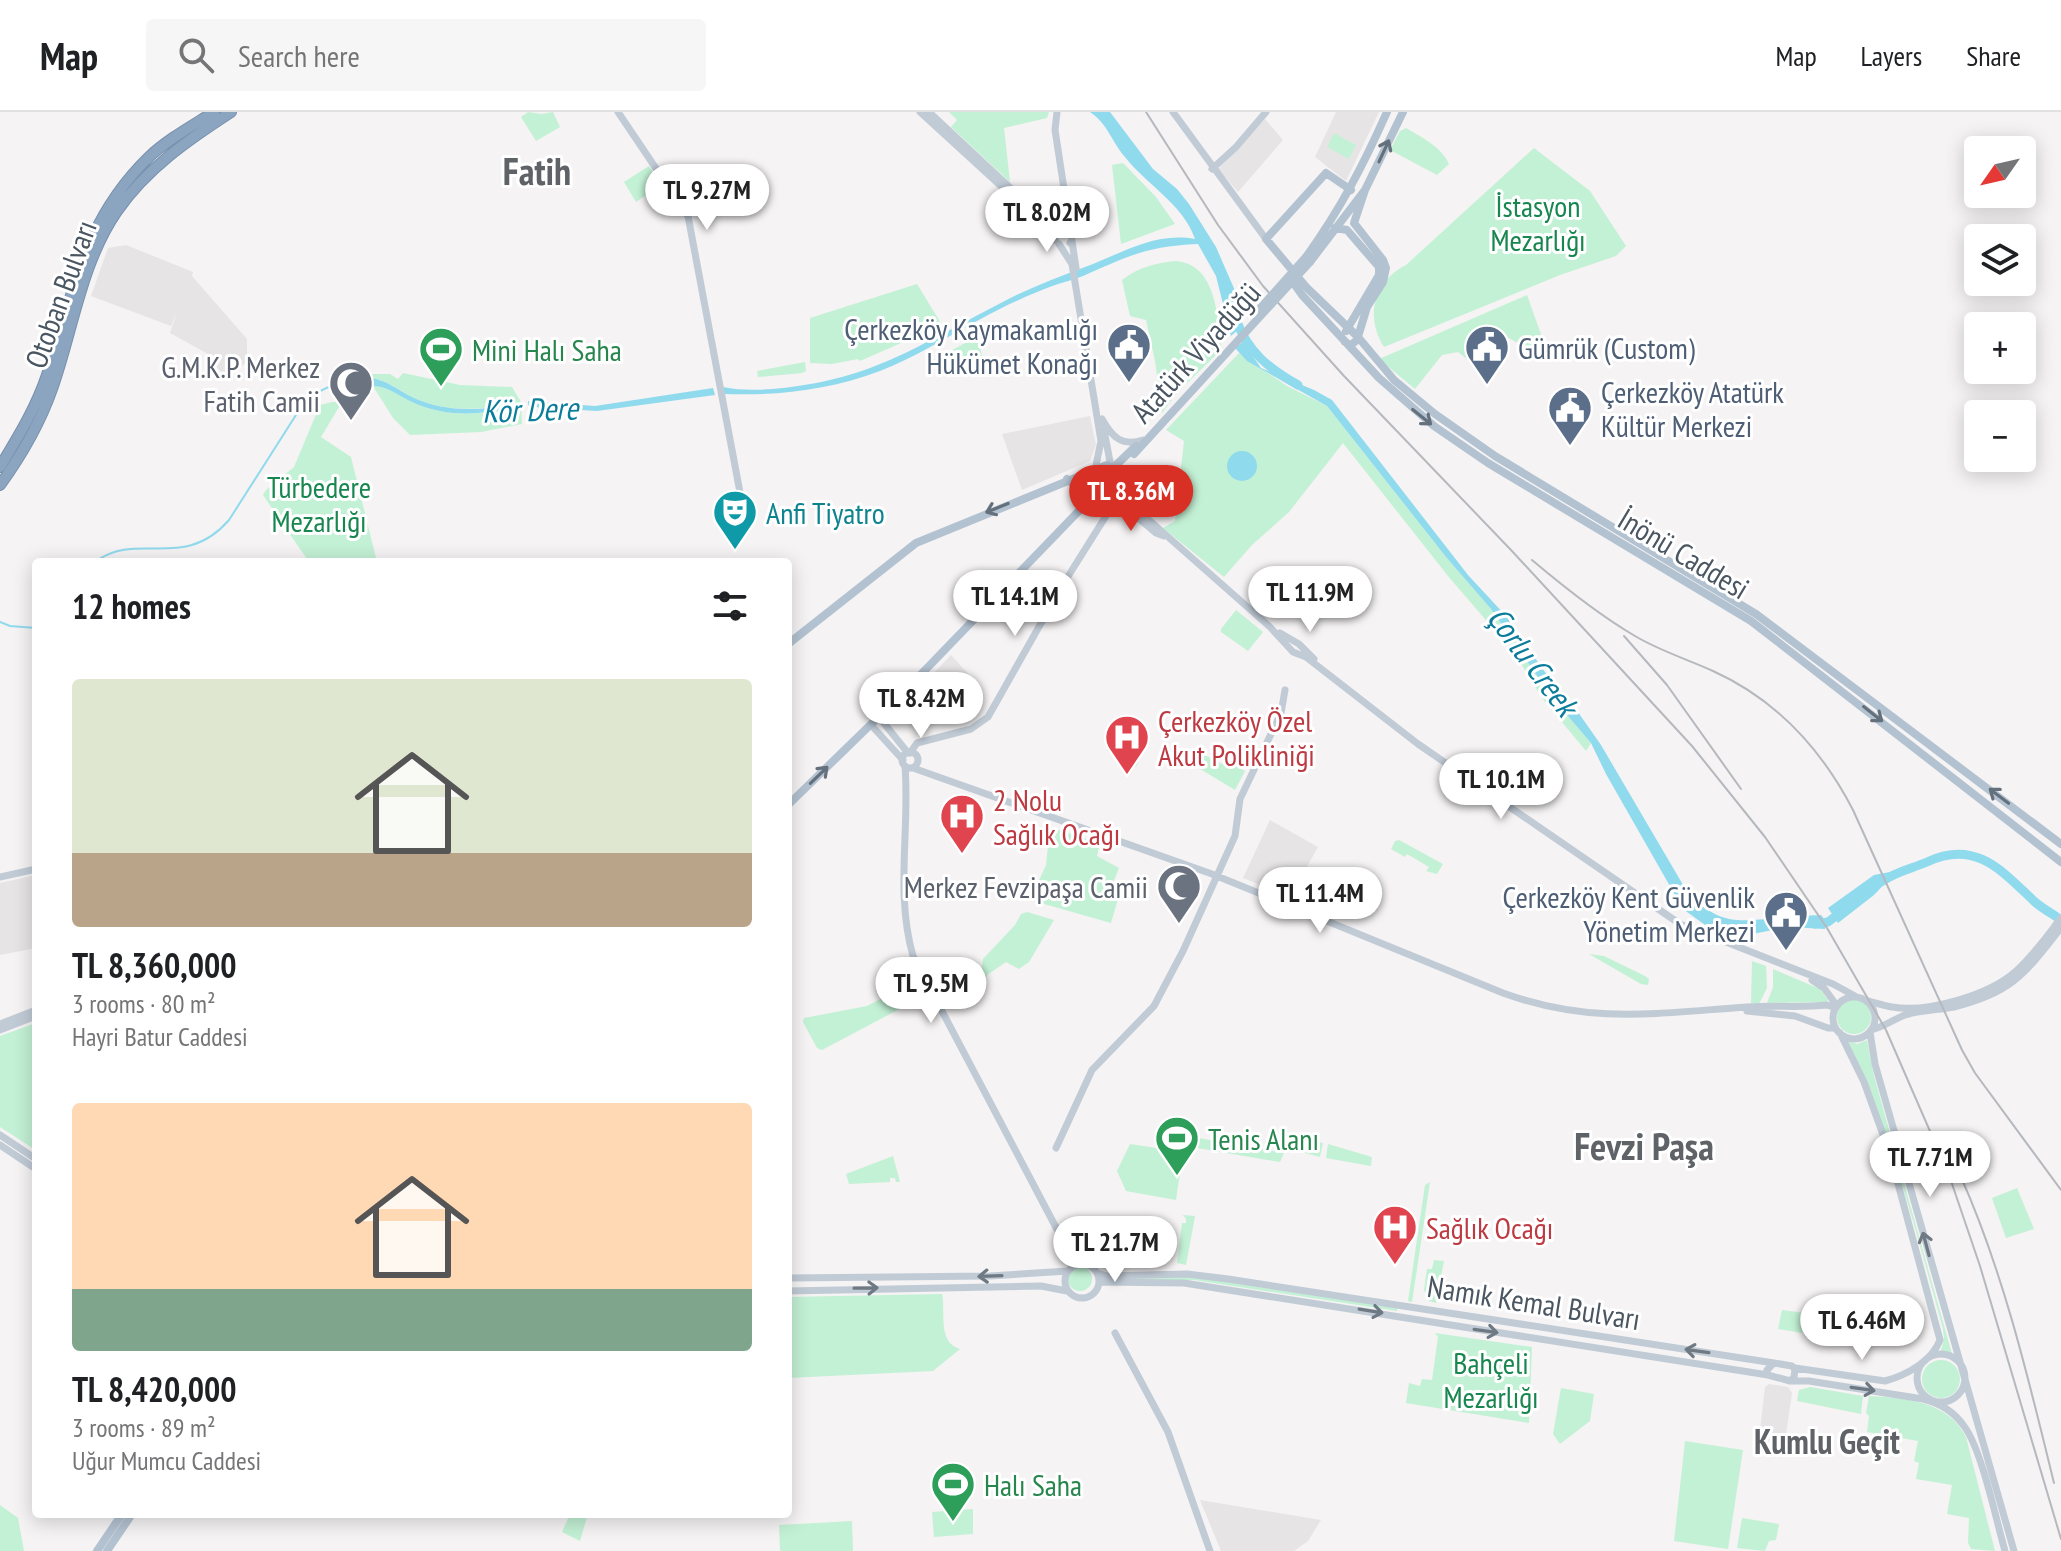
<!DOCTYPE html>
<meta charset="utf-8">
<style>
body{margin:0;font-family:"PT Sans Narrow",sans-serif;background:#f6f6f6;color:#202124;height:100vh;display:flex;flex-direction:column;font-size:30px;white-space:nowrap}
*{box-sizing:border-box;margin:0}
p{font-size:26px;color:#757577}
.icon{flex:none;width:44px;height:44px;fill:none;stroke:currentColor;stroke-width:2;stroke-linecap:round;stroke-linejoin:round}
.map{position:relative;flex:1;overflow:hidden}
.sheet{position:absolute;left:32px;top:446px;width:760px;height:960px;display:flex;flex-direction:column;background:#fff;border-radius:8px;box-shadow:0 4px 20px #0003}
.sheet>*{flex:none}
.needle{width:52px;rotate:236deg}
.tools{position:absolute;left:1964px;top:24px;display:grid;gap:16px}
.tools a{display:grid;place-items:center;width:72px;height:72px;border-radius:8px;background:#fff;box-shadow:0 4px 20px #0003;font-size:40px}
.price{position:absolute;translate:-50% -68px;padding:0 18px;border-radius:28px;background:#fff;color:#222;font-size:26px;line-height:52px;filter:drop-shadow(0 2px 4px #0008)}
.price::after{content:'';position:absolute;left:50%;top:48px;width:24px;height:18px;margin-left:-12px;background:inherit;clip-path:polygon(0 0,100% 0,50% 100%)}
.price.current{background:#d93025;color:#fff}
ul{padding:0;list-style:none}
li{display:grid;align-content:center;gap:16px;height:424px;padding:0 40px}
li span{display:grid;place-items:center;height:248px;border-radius:8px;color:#555}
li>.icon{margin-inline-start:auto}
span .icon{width:144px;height:144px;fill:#fffc;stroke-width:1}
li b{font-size:34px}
h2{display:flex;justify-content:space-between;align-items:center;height:96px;padding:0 40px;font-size:34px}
header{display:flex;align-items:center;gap:48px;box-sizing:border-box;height:112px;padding:0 40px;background:#fff;border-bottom:2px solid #e0e0e0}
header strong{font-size:38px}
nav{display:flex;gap:44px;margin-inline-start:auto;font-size:28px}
.search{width:560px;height:72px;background:#f6f6f6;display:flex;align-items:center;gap:20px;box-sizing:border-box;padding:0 28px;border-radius:8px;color:#757577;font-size:30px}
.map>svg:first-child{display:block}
.education{fill:#e6e4e5}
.green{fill:#c3f1d5}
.water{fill:#90daee}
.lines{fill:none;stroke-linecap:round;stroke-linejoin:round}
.stream{stroke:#90daee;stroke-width:2}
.river{stroke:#90daee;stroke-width:9}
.highway-casing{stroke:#7690ad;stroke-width:12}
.secondary{stroke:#c1cbd6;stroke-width:7}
.primary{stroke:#b3c2d1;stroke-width:8}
.highway{stroke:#8ba5c1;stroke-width:10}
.rail{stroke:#b5b8bd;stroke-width:2}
.primary-bridge{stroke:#b3c2d1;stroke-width:8}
.oneway{stroke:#64717d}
.oneway2{stroke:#6e7984}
.labels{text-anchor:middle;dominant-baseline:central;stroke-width:6;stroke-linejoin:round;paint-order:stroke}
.park-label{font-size:30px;fill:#17864f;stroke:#fff}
.street-label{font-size:30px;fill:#4a5661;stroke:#fff}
.service-label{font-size:30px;fill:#4e5e75;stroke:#fff;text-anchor:end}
.leisure-label{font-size:30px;fill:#27864d;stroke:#fff;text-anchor:start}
.worship-label{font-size:30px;fill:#5b616d;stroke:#fff;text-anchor:end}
.culture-label{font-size:30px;fill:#0d838f;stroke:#fff;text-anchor:start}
.health-label{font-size:30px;fill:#be3a42;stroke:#fff;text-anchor:start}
.water-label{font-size:32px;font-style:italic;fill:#0c7c9b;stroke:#fff}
.quarter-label{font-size:34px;font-weight:bold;fill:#5f6368;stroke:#fff}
.district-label{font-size:38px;font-weight:bold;fill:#5f6368;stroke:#fff}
</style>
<header>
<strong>Map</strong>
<div class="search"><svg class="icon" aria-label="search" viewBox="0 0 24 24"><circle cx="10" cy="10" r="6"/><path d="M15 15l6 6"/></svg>Search here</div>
<nav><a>Map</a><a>Layers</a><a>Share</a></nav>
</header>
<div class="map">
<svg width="2061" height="1439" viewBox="0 0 2061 1439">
<rect width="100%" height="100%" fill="#f5f3f3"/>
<path class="education" d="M1336,0H1379L1346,69L1315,45Z
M1265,7L1283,28L1238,80L1218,57Z
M126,133L193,160L192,164L247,227V250L239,256L237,254L227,263L207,251L208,242L170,221L177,200L171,214L91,184L108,136Z
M1090,304L1096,333L1090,349L1022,378L1002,322Z
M951,543L972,566L948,589L928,599L911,585Z
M1270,708L1318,735L1290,785L1243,766Z
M36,763V836L0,843V771Z
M1769,1272L1788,1275L1792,1281L1785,1329L1782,1332L1759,1326L1765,1275Z
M1200,1388L1321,1408L1308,1429L1294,1439H1221Z"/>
<path class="green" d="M528,0L541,2L553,0L560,15L536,29L521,5Z
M949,0H1049L1047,6L1004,16L1010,70L951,15L957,8Z
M1406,16C1421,25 1442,35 1449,52L1437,63L1390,38L1400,19Z
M1334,21L1356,33L1349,47L1327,35Z
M1534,36L1590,79L1626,134L1616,144L1560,163L1384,235C1364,204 1375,168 1406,153Z
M1123,51L1156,85L1175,112L1121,132L1112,53Z
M649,54L661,73L636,90L624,70Z
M1176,149C1217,153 1217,204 1222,237L1176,282L1162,301L1155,249L1146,208L1130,204L1122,168C1139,155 1155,151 1176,149Z
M917,172L942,213L860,249L858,247L832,252L810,251V206Z
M1527,183L1548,242L1538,246L1536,241L1505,224L1480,257L1458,240L1442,243L1415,277L1379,247Z
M978,224L982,244L934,256L932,249Z
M1239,241L1287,274L1327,294L1446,445L1491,497L1554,588L1591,631L1586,639L1542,586L1515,542L1448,464L1343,331L1289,400L1252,433L1224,465L1163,416L1175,409L1184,329L1166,318Z
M805,250L806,259L802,261L758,265L757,259Z
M403,261L460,273L512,275L521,290C486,298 449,301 416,287C401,280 387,267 371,266L369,262H390L398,267Z
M373,274C388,274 400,285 414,291C447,306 486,303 521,294L522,312L481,320L410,323L393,306Z
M332,290H339V295L321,325L351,345L377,450H309L263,383L266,378L294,355L320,293Z
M1236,498L1263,520L1248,539L1221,520V517Z
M1121,627L1146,633L1136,655L1107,638L1112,628Z
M1201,641L1222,652L1224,648L1245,659L1235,678L1197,655L1196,650Z
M1050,715L1100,731L1097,744L1119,756L1111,776L1120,780L1111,811L1030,788L1046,753Z
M1399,728L1443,752L1437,762L1426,759L1429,755L1407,742L1405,745L1391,737L1395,729Z
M1027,800L1054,808L1029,850L1019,857L1006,850L987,863L985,869L980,867L983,847L1015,813L1021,802Z
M1589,842L1604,844L1645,864L1649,867L1648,873L1641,872Z
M1752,849L1766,854L1767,876L1759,892L1751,891Z
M1773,857L1820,877L1828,888L1827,890L1767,891L1773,875Z
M899,877L907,893L822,938L817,936L803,910L804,906L867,894Z
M1837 905a17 17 0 1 1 34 0a17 17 0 1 1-34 0Z
M36,911V1035L34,1037L0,1015V924Z
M1845,928L1857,932L1867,928L1874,964L1952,1242L1941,1239L1944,1226L1943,1217C1925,1152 1908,1087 1886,1023C1874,990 1863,958 1845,928Z
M1193,1025L1284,1041L1280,1050L1191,1035Z
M1300,1025L1323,1031L1320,1045L1291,1037L1292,1031Z
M1130,1032L1183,1040L1176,1088L1126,1079L1117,1059Z
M1328,1032L1372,1045L1371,1054L1326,1046Z
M893,1044L900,1070H896L895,1066H890V1070L849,1072L846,1062Z
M1430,1070L1412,1190L1408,1189L1425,1073Z
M2017,1076L2034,1117L2006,1126L1992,1086Z
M1183,1103L1195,1104L1186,1153L1177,1151L1182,1111H1186V1107Z
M1434,1148L1444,1149L1436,1191L1429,1189L1424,1178L1427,1157H1432Z
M1068 1167a12 12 0 1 1 24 0a12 12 0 1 1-24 0Z
M1102,1165H1194L1397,1196V1199L1194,1168H1103Z
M942,1182C946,1201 937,1230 960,1237L933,1259L788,1266V1185Z
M1782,1198L1805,1201L1802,1221L1778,1217Z
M1435,1221L1532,1235L1529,1311L1406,1291L1409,1271L1420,1274L1422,1267L1432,1268L1438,1225Z
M1922 1267a19 19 0 1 1 38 0a19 19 0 1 1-38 0Z
M1810,1275L1863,1284L1861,1302L1797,1289L1799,1278Z
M1561,1276L1594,1282L1590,1309L1560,1332L1553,1322Z
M1869,1284C1906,1286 1948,1289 1966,1325L1995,1439L1971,1437L1968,1431L1969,1406L1947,1402L1952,1373L1916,1367L1919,1351L1914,1349L1918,1329L1867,1320L1869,1304L1866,1301Z
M1685,1329L1743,1338L1728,1437L1674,1429Z
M0,1393L18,1406L24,1439H0Z
M973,1397V1422L934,1425L932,1400Z
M570,1402H588L580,1429L562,1420Z
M1742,1406L1779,1412L1776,1428L1769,1429L1765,1439L1737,1436Z
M852,1409L853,1439H780L779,1413Z"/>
<path class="water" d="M1090,0H1110L1153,57L1177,77L1189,92L1216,135L1236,181L1240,216L1231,224L1216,164L1198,132C1148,134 1128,144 1083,164C1073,168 1063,170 1055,173C1028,183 1002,195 977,209C945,226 914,246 880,259C830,278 777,284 724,282L723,275C742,279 763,278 783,276C874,266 919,233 997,193C1026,177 1056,166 1085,155C1123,141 1154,120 1195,127C1183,92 1147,73 1125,45C1112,30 1107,11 1090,0Z
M1243,230L1261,256L1314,278L1332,288L1468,463L1506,504L1554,573L1580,603L1601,633L1689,783C1720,812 1736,810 1777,806C1791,804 1807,804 1821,803L1826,809L1825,817L1790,815L1752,822H1726L1705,813L1683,797L1606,662L1591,631L1554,588L1491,497L1446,445L1327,294L1247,249L1235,236Z
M368,266C385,266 399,279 414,286C447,301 486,299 521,290V294C486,303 447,306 414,291C400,285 388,274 373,274Z
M713,276L715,283L597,299L532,295L528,294V289L595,294Z
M1227 354a15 15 0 1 1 30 0a15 15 0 1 1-30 0Z
M1890,760L1892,764L1874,783L1838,811L1828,796L1874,763Z"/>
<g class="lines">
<path class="stream" d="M95,450C138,418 184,460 229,408L303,292C323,272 344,269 371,271
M0,510L10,514L36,516"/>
<path class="river" d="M1236,207C1247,240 1270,257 1298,273
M1881,770C1897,759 1911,757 1927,750C1976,727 2002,759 2035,790C2043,797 2053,802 2061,808
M1815,812L1828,810L1844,798"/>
<g class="highway-casing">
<path id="highway" d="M0,355C18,325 36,296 47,263C74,180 83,109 149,45C168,27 192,14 214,0
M0,373C21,344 40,311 52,277C73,218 81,151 117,99C147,56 188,28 231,0"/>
</g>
<path class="secondary" d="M618,0L688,104L742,391
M920,0L1015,87L1055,128
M929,0L1047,110L1060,118
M1057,0L1055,18L1072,129L1070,131
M1173,0L1266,127
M1212,57L1236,35L1266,0
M1057,121L1062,117H1070
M1072,129L1076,156
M1059,132L1072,152L1101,329L1095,358
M1102,307C1112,325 1122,335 1143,328
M1104,318L1111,355
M1117,366L1121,381L1133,394L1270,515L1293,540L1306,545L1418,632L1680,812L1833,872L1855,884
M1104,377L1156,421L1164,424
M1280,521L1299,532L1314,547
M879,605L908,641
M871,613L903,648
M902 648a8 8 0 1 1 16 0a8 8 0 1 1-16 0Z
M910,641L917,631L971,617L988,605L1062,474L1116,388
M905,654C910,718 895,781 913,844L1061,1125
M913,656L1212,762L1503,881C1591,913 1657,901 1747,895C1774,893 1801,896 1827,893L1836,896
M0,765L36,757
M1812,868L1824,876L1837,894
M1833 906a21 21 0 1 1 42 0a21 21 0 1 1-42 0Z
M1868,889C1876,891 1884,894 1892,895C1928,901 1989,883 2016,859C2033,844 2047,824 2061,806
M1747,899L1795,904L1828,916H1835
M0,912L36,898
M0,918L36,904
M1871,918C1884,915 1894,907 1905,903C1921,898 1938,898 1954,895C2014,880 2025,861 2061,816
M1870,920L1875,952L2014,1439
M0,1023L36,1047
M0,1033L36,1057
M1056,1036L1092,958L1154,894L1183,839L1235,724L1240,687L1281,601L1285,578
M1065 1169a17 17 0 1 1 34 0a17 17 0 1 1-34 0Z
M1097,1161L1107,1164L1187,1162L1228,1167L1774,1251
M788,1166L990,1164L1068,1159
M1099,1170L1184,1171L1768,1263
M788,1179L1041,1174L1067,1179
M1115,1221L1168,1320L1210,1439
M1917 1266a24 24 0 1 1 48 0a24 24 0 1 1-48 0Z
M1774,1251L1792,1254L1795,1258L1794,1265L1790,1269L1768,1263L1767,1258Z
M1795,1256L1885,1269C1907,1263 1932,1249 1940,1228L1890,1042L1864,970L1840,921
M1790,1269H1809L1923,1287C1940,1291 1954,1300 1964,1314C1982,1338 1996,1408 2005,1439"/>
<path class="primary" d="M1351,78L1326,61L1266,127L1307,176L1358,225L1394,268L1435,302L1495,344L1756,502L2061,732
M1335,116L1347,118L1379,155V163L1346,219
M1306,145C1341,96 1363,54 1387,0
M1310,150L1365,78L1403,0
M1290,166L1302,183L1379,266L1434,314L1488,351L1751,509L2061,750
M1345,230L1351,233L1357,228L1367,195L1383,170L1386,156L1383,148L1354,111L1365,78
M1113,356L1136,334
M1095,358L1094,368L1101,376
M1067,367L1080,377L1084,393
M788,532L916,431L1107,353L1114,357L1117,366L1111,375L1101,376
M788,693L901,583L1101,376
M97,1439L122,1402
M107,1439L132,1402"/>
<use href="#highway" class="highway"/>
<path class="rail" d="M1146,0L1218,113L1263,174L1344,264L1511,438L1692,634L1765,725L1827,816L1886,918L1949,1063L1980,1154L2061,1427
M1532,448C1564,475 1599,503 1635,524C1660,539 1687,547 1713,559C1777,588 1821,636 1853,698L1962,938L1975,961L2061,1078
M1624,524L1667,573L1741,677
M1961,1065C2004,1162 2029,1269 2054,1371"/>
<path class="primary-bridge" d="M1256,201L1306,145
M1134,342L1310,150"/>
</g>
<defs><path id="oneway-shaft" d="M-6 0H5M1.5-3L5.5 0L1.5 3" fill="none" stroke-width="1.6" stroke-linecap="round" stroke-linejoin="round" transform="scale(2)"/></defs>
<g class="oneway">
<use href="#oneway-shaft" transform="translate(1384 39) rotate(-65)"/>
<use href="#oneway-shaft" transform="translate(1422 305) rotate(39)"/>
<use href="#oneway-shaft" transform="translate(997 396) rotate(158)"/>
<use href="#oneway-shaft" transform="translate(1873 602) rotate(38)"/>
<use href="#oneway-shaft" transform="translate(819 663) rotate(-44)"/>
<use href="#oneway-shaft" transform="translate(1999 684) rotate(-143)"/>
</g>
<g class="oneway2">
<use href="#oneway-shaft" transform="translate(1926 1132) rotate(-105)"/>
<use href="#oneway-shaft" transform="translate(990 1164) rotate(178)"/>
<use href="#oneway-shaft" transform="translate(866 1176) rotate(-1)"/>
<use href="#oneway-shaft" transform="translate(1371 1199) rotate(9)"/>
<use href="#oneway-shaft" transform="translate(1486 1219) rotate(8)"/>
<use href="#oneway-shaft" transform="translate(1697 1239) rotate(-172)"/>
<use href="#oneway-shaft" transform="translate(1863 1277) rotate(8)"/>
</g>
<defs>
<g id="civic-pin" transform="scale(2.3)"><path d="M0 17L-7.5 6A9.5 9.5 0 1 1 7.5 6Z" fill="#5c6f8a" stroke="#fff"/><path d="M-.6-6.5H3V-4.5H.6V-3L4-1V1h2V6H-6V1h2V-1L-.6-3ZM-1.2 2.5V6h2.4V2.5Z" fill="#fff"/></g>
<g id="stadium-pin" transform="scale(2.3)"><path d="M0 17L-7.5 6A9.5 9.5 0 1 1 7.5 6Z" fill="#2e9e5b" stroke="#fff"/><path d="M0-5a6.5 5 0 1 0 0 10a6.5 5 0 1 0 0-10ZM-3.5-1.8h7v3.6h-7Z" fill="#fff"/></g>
<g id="mosque-pin" transform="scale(2.3)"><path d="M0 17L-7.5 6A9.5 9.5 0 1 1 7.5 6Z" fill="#6b7280" stroke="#fff"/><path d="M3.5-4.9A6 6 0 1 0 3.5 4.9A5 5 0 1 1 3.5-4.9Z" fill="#fff"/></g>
<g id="theatre-pin" transform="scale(2.3)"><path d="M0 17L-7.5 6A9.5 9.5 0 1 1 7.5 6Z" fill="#0f9aa8" stroke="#fff"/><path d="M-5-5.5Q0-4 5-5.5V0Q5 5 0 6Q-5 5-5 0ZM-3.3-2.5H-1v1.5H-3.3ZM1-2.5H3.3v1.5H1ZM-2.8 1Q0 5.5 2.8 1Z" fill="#fff"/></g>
<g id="hospital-pin" transform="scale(2.3)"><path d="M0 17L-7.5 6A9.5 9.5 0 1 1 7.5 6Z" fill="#e0444e" stroke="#fff"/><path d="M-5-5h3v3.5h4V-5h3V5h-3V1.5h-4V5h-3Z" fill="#fff"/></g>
</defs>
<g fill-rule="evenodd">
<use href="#civic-pin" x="1129" y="233"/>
<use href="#civic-pin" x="1487" y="235"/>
<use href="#stadium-pin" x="441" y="237"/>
<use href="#mosque-pin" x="351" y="271"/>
<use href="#civic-pin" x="1570" y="296"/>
<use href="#theatre-pin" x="735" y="400"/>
<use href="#hospital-pin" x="1127" y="625"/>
<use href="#hospital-pin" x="962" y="704"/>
<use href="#mosque-pin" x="1179" y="774"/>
<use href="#civic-pin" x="1786" y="801"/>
<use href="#stadium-pin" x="1177" y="1026"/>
<use href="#hospital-pin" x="1395" y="1115"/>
<use href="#stadium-pin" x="953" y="1372"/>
</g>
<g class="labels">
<g class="park-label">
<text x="1538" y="93">İstasyon<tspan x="1538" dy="34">Mezarlığı</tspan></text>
<text x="319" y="374">Türbedere<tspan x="319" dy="34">Mezarlığı</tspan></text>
<text x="1491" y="1250">Bahçeli<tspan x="1491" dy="34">Mezarlığı</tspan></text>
</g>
<g class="street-label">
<text transform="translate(60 182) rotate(-70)">Otoban Bulvarı</text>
<text transform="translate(1195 240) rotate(-48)">Atatürk Viyadüğü</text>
<text transform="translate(1684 441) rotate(31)">İnönü Caddesi</text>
<text transform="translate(1534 1190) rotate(9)">Namık Kemal Bulvarı</text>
</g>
<g class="service-label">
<text x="1098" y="216">Çerkezköy Kaymakamlığı<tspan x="1098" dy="34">Hükümet Konağı</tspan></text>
<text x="1518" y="235" text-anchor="start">Gümrük (Custom)</text>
<text x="1601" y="279" text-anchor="start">Çerkezköy Atatürk<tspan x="1601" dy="34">Kültür Merkezi</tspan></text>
<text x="1755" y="784">Çerkezköy Kent Güvenlik<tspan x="1755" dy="34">Yönetim Merkezi</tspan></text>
</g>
<g class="leisure-label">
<text x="472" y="237">Mini Halı Saha</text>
<text x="1208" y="1026">Tenis Alanı</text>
<text x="984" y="1372">Halı Saha</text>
</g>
<g class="worship-label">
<text x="320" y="254">G.M.K.P. Merkez<tspan x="320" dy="34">Fatih Camii</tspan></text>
<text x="1148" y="774">Merkez Fevzipaşa Camii</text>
</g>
<g class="culture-label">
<text x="766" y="400">Anfi Tiyatro</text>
</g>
<g class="health-label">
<text x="1158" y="608">Çerkezköy Özel<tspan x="1158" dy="34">Akut Polikliniği</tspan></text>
<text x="993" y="687">2 Nolu<tspan x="993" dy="34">Sağlık Ocağı</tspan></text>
<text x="1426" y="1115">Sağlık Ocağı</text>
</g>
<g class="water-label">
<text transform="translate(530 297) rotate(-2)">Kör Dere</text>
<text transform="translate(1533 549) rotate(53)">Çorlu Creek</text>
</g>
<g class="quarter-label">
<text x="1827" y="1329">Kumlu Geçit</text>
</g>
<g class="district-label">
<text x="537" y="58">Fatih</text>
<text x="1644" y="1033">Fevzi Paşa</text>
</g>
</g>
</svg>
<div class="tools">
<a><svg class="needle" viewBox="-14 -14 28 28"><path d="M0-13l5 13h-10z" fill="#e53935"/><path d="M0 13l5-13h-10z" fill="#757577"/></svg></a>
<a><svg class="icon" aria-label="layers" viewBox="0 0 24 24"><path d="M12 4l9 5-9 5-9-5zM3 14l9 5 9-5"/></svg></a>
<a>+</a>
<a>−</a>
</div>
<b class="price" style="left:707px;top:120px">TL 9.27M</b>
<b class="price" style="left:1047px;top:142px">TL 8.02M</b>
<b class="price current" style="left:1131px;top:421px">TL 8.36M</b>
<b class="price" style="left:1310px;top:522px">TL 11.9M</b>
<b class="price" style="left:1015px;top:526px">TL 14.1M</b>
<b class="price" style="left:921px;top:628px">TL 8.42M</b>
<b class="price" style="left:1501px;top:709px">TL 10.1M</b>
<b class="price" style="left:1320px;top:823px">TL 11.4M</b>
<b class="price" style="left:931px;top:913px">TL 9.5M</b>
<b class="price" style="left:1930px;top:1087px">TL 7.71M</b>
<b class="price" style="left:1115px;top:1172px">TL 21.7M</b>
<b class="price" style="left:1862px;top:1250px">TL 6.46M</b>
<section class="sheet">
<h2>12 homes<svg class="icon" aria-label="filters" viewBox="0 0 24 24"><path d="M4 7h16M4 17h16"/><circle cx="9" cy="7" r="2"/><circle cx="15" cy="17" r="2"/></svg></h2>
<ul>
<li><span style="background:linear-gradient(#dfe7d0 70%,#b9a48a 0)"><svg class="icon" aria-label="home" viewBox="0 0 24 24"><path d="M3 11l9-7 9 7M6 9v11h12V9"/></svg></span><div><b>TL 8,360,000</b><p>3 rooms · 80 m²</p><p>Hayri Batur Caddesi</p></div></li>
<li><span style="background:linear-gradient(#ffd9b3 75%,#7fa58c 0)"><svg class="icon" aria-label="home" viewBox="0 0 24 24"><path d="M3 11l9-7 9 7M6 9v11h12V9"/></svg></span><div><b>TL 8,420,000</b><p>3 rooms · 89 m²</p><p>Uğur Mumcu Caddesi</p></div></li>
</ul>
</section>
</div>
